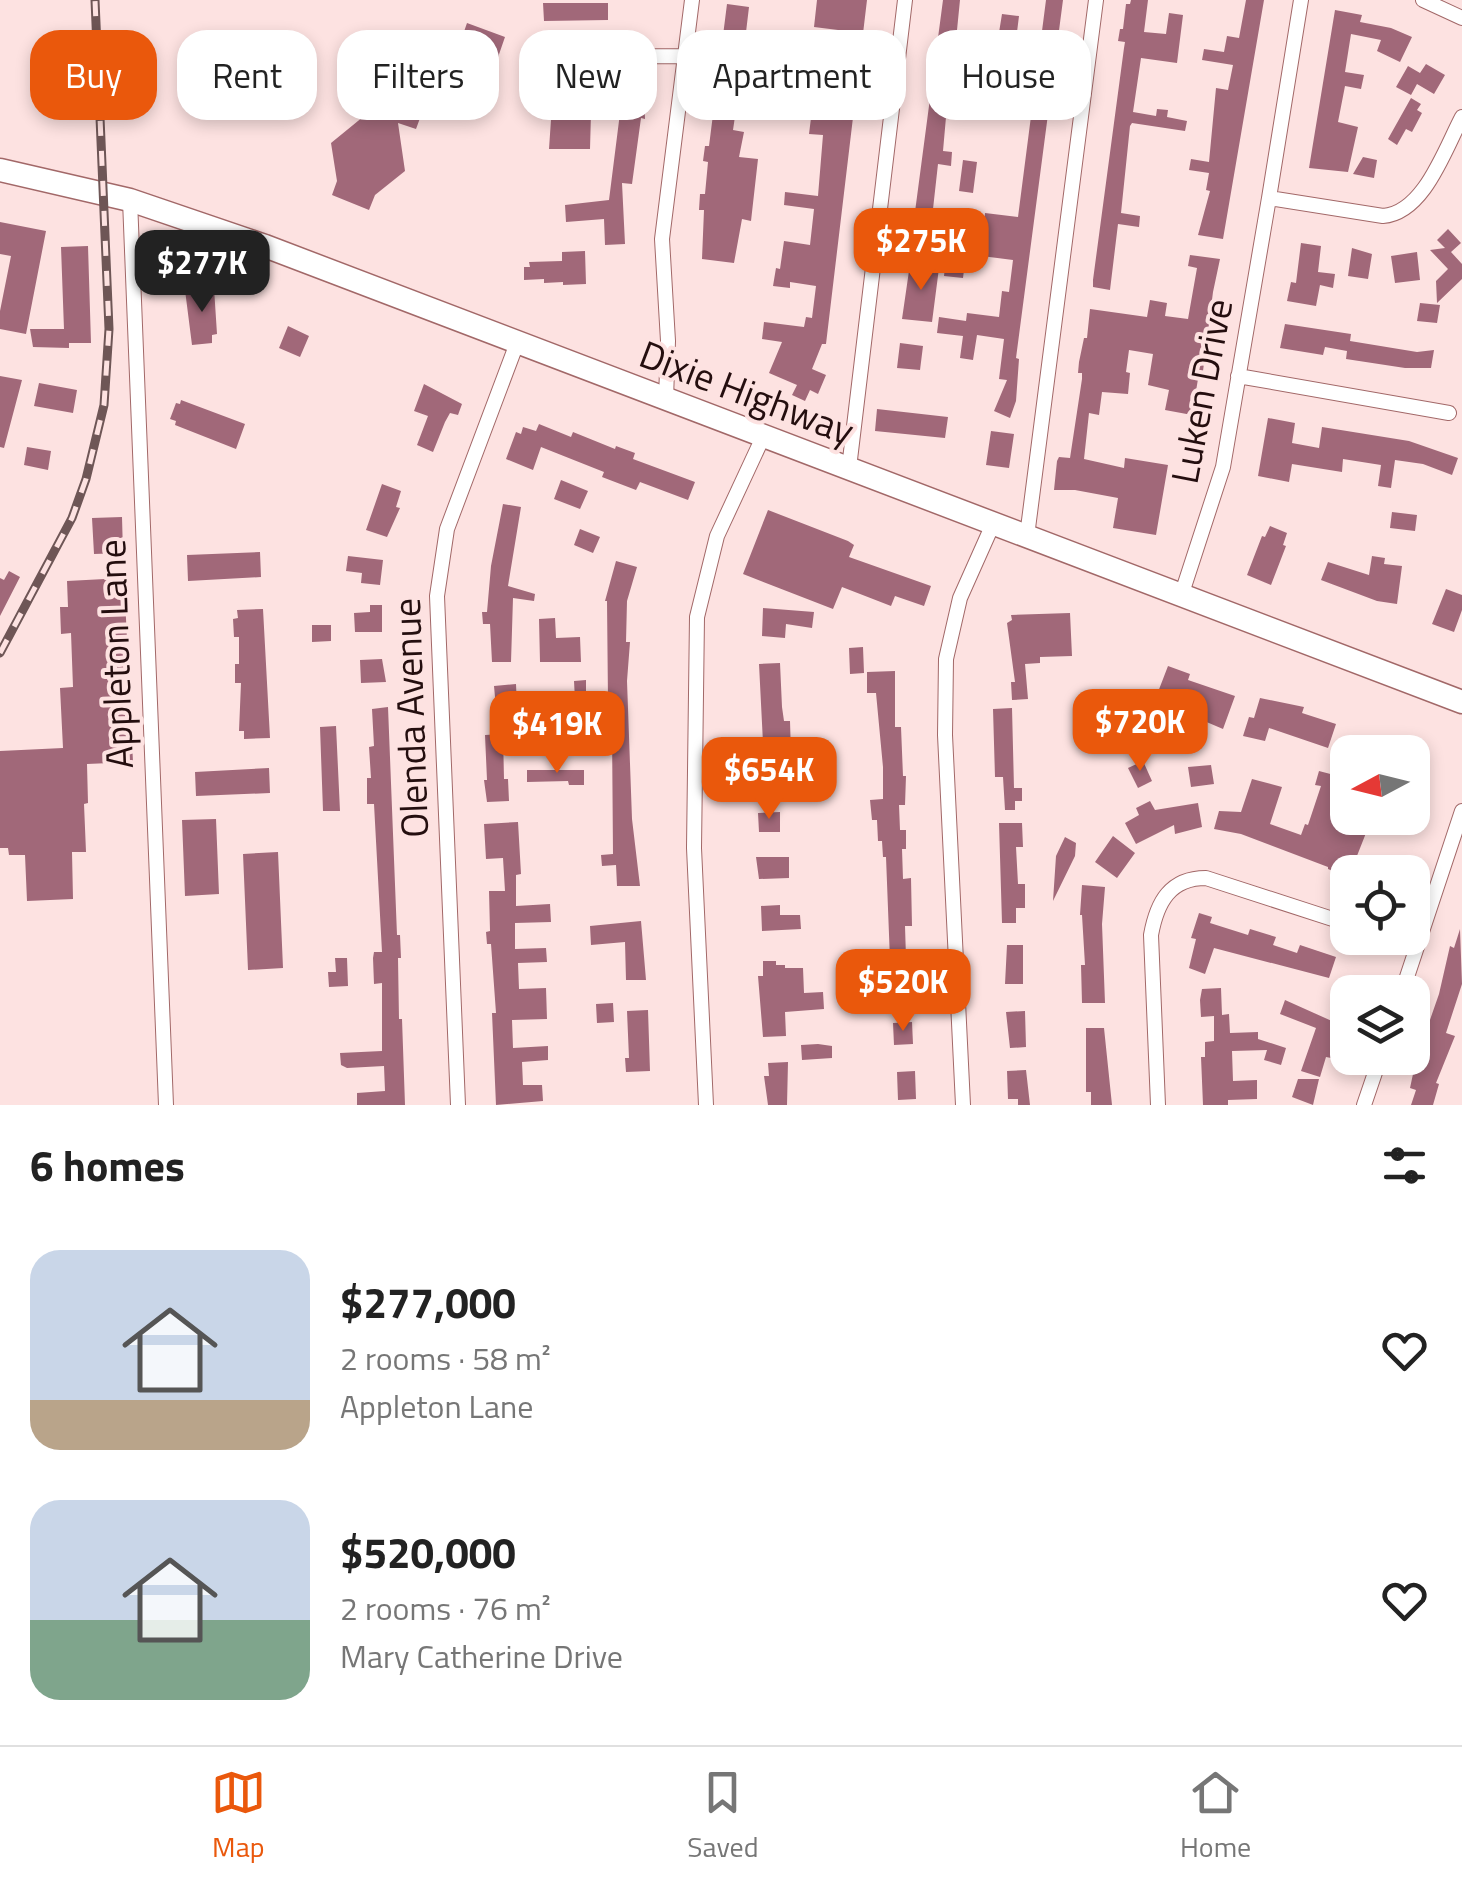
<!DOCTYPE html>
<meta charset="utf-8">
<style>
body{margin:0;font-family:"Titillium Web",sans-serif;background:#f2f2f2;color:#222;height:100vh;display:flex;flex-direction:column;font-size:38px;white-space:nowrap}
*{box-sizing:border-box;margin:0}
p{font-size:32px;color:#767676}
.icon{flex:none;width:55px;height:55px;fill:none;stroke:currentColor;stroke-width:2;stroke-linecap:round;stroke-linejoin:round}
.map{position:relative;height:1105px;overflow:hidden}
.sheet{display:flex;flex-direction:column;background:#fff;flex:1}
.sheet>*{flex:none}
.hud{position:absolute;left:30px;top:30px;width:1402px;height:90px;display:flex;gap:20px}
.needle{width:65px;rotate:263deg}
.fabs{position:absolute;left:1330px;top:735px;display:grid;gap:20px}
.fabs a{display:grid;place-items:center;width:100px;height:100px;border-radius:20px;background:#fff;box-shadow:0 5px 15px #0003;font-size:50px}
.price{position:absolute;translate:-50% -85px;padding:0 22px;border-radius:20px;background:#ea580c;color:#fff;font-size:32px;line-height:65px;filter:drop-shadow(0 2px 5px #0008)}
.price::after{content:'';position:absolute;left:50%;top:60px;width:30px;height:22px;margin-left:-15px;background:inherit;clip-path:polygon(0 0,100% 0,50% 100%)}
.price.current{background:#222;color:#fff}
ul{padding:0;list-style:none}
li{display:flex;align-items:center;gap:30px;height:250px;padding:0 30px}
li span{display:grid;place-items:center;flex:none;width:280px;height:200px;border-radius:30px;color:#555}
li>.icon{margin-inline-start:auto}
span .icon{width:120px;height:120px;fill:#fffc;stroke-width:1}
li b{font-size:42px}
h2{display:flex;justify-content:space-between;align-items:center;height:120px;padding:0 30px;font-size:42px}
.chip{padding:0 35px;border-radius:30px;background:#fff;box-shadow:0 5px 15px #0003;font-size:35px;line-height:90px}
.chip.current{background:#ea580c;color:#fff}
.dock{display:flex;justify-content:space-around;align-items:center;height:140px;border-top:2px solid #e0e0e0;background:#fff;font-size:28px;color:#767676}
.dock a{display:grid;justify-items:center;gap:5px}
.dock .current{color:#ea580c}
.map>svg:first-child{display:block}
.building{fill:#a16879}
.lines{fill:none;stroke-linecap:round;stroke-linejoin:round}
.street-casing{stroke:#a26868;stroke-width:16}
.primary-casing{stroke:#a26868;stroke-width:25}
.street{stroke:#fff;stroke-width:14}
.primary{stroke:#fff;stroke-width:22}
.rail-casing{stroke:#6e5656;stroke-width:9}
.rail{stroke:#fde2e1;stroke-width:5;stroke-dasharray:15;stroke-linecap:butt}
.labels{text-anchor:middle;dominant-baseline:central;stroke-width:8;stroke-linejoin:round;paint-order:stroke}
.street-label{font-size:38px;fill:#240e0f;stroke:#fde2e1}
</style>
<div class="map">
<svg width="1462" height="1105" viewBox="0 0 1462 1105">
<rect width="100%" height="100%" fill="#fde2e1"/>
<path class="building" d="M817,0H867L826,344H822L812,369L826,375L818,394L810,390L805,401L792,395L797,385L769,373L782,342L762,339L764,322L804,327L806,317L812,318L816,286L790,282V288L773,286L776,268L780,269L784,241L810,245L814,209L784,205L785,192L818,196L823,135L809,134L811,118L803,117V113L762,107L764,92L784,94L785,83L806,86L808,61L842,65L846,31L814,27Z
M943,0H960L954,60L980,64L983,49L996,51L1002,14L1019,16L1017,32H1013L1008,69L987,67L980,120L946,117L943,151L952,152L951,166L938,164L929,245L911,242Z
M1046,0H1063L1016,358L1019,359L1016,401L1010,418L994,411L1007,380L999,379L1004,339L977,335L973,360L960,358L963,336L937,333L939,317L966,321L967,313L999,317L1002,291L1009,292L1013,260L966,254L963,278L944,276L948,239L982,243L985,213L1018,217Z
M1131,0H1148L1144,32L1166,34L1169,13L1183,15L1177,63L1141,58L1133,112L1156,116L1157,109L1168,110L1167,117L1187,121L1185,131L1132,123L1130,126L1121,213L1140,216L1139,227L1118,224L1110,290L1093,287V280L1124,48L1125,42L1118,41L1120,29H1123L1126,4H1130Z
M1246,0H1264L1223,239L1198,235L1210,191L1206,190L1209,173L1189,170L1191,159L1209,162L1216,88L1228,90L1233,65L1202,60L1204,49L1224,52L1227,36L1239,38Z
M543,3H608V20L544,21Z
M727,4L749,7L741,74L747,75L744,97L738,96L733,130L744,132L739,157L758,159L751,221L742,219L734,263L702,259L704,210H699L700,194H705L708,162L703,161L705,146H709Z
M1335,10L1362,15L1360,22L1391,28L1412,37L1400,62L1377,51L1381,40L1351,34L1345,72L1364,75L1361,89L1345,86L1338,122L1358,127L1348,172L1309,168Z
M467,23L505,37L496,63L458,49Z
M1426,64L1445,75L1434,94L1417,84L1411,95L1396,87L1408,66L1420,73Z
M366,68L430,91L416,129L398,123L405,171L375,195L369,210L332,195L337,181L331,143L369,112L351,105Z
M553,90L644,94L645,119L641,118L632,184L622,183L625,244L605,245L604,219L566,222L565,205L609,200L620,113H591L590,149H549Z
M1411,98L1421,104L1417,110L1422,113L1412,132L1406,129L1397,145L1388,139Z
M1363,157L1377,160L1374,178L1353,174Z
M963,160L977,162L973,193L959,191Z
M0,222L46,231L26,334L0,329V311L11,256L0,254Z
M1448,229L1461,243L1451,252L1462,264V279L1437,303L1436,281L1448,269L1430,250L1445,248L1437,240Z
M1301,243L1321,246L1318,272L1335,274L1333,288L1320,285L1316,306L1287,301L1291,282L1296,283Z
M88,246L91,343H69V348L33,347L30,329H64L61,247Z
M1352,248L1372,254L1368,279L1348,276Z
M585,251L586,284L563,285V282L544,283V279L524,280V267H530L529,262L562,261V252Z
M1417,252L1420,280L1395,283L1391,256Z
M1190,255L1220,259L1213,292L1202,379H1198L1192,415L1165,410L1169,390L1148,385L1153,354L1129,350L1126,372L1130,373L1128,394L1102,392L1099,415L1089,413L1084,459L1124,468L1125,458L1168,465L1156,535L1113,528L1118,498L1075,490H1054L1057,461L1059,457L1070,458L1082,379V373H1078L1079,362L1084,338H1087L1090,309L1147,317L1150,300L1167,303L1165,316L1188,319L1197,268L1188,266Z
M910,264L939,268L932,322L902,319Z
M214,288L217,334L212,335V343L192,345L185,290Z
M1420,303L1440,305L1437,323L1417,321Z
M1285,324L1351,334L1350,341L1417,352L1434,350L1431,368H1405L1346,359L1347,351L1325,347L1323,355L1280,348Z
M288,326L309,336L300,357L279,348Z
M900,343L923,346L920,370L897,368Z
M0,376L22,380L4,448L0,447Z
M39,383L77,390L73,413L34,406Z
M424,384L462,404L458,415L450,413L445,422L433,452L417,445L428,416L414,411Z
M181,400L245,424L236,449L175,425L176,421L170,419L176,403L180,404Z
M877,409L948,417L945,438L875,431Z
M1268,418L1295,423L1292,443L1319,448L1322,427L1409,441L1458,458L1452,475L1423,464L1395,460L1391,488L1378,486L1381,465L1343,459L1342,472L1292,464L1289,482L1258,476Z
M539,424L571,437L573,432L615,449L616,446L635,453L633,459L695,482L688,500L640,482L636,490L602,477L604,472L541,447L533,470L506,459L516,432L521,434L523,427L536,431Z
M991,431L1014,434L1009,468L986,465Z
M27,447L51,451L48,470L24,465Z
M561,480L588,491L580,509L554,499Z
M382,484L401,491L396,507L400,508L387,537L366,530Z
M503,504L521,507L508,586L535,594L534,601L513,598L511,662H492L490,624H483L482,612H487L491,566Z
M768,510L848,541L854,545L849,557L931,586L924,606L895,596L891,606L842,587L833,609L743,574Z
M1392,512L1417,515L1415,531L1390,528Z
M122,517L123,553L94,554L92,518Z
M1270,526L1287,533L1283,545L1286,546L1271,585L1247,575L1262,536L1265,537Z
M580,529L600,537L593,553L574,545Z
M260,552L261,577L188,581L187,555Z
M348,556L383,560L380,585L361,583L362,573L346,571Z
M1372,556L1385,558L1384,564L1402,566L1397,604L1377,601L1321,580L1328,562L1369,575Z
M616,561L637,567L627,601L626,642H630L627,681L632,819L640,886H617L616,865L602,866L601,855L613,854L612,730H609V712L586,713V718L576,719L574,681L586,680V701H608L607,601H605Z
M9,571L20,577L0,616V578L4,580Z
M124,578L133,762L87,764L88,803L84,804L86,852H72L73,899L27,901L25,855H9L8,848H0V751L63,748L60,688L73,687L71,633L61,634L60,607H68L67,581Z
M1446,589L1462,595V610L1454,632L1432,624Z
M370,605H382V632H355L354,613L370,612Z
M763,608L814,612L812,628L786,624L785,638L762,636Z
M263,609L270,738L244,739V731H239L241,683H235V664H239V637H234L233,619L238,618L237,610Z
M1070,613L1072,656L1040,657V663L1025,664L1028,699L1012,700L1011,682H1015L1007,623L1012,620L1011,615Z
M555,618L556,638L580,637L581,662H540L539,619Z
M312,625H331V641L312,642Z
M863,647L864,673L850,674L849,648Z
M382,659L386,682L361,683L360,660Z
M780,663L782,707L784,721H790L791,754H787L788,763H782V788L764,789V757H753V744L763,743L759,664Z
M1168,666L1190,674L1188,680L1235,696L1223,729L1176,709L1174,713L1153,705Z
M895,671V727H901L903,776H906L905,805H899L900,830H906V849H902L903,879L911,878L912,926H905L906,958H911L912,985L891,986L886,857H883L882,841H878L877,820H872L870,800L883,799V767L876,693H867V672Z
M516,684L517,707L496,708L494,686Z
M1260,698L1304,707L1302,713L1336,724L1328,748L1269,728L1265,741L1243,736L1249,717L1254,718Z
M388,707L397,935H400L401,958H398L399,1019H402L405,1105H357V1093L385,1091L384,1066L347,1068L341,1065L340,1053L382,1051V983L374,984L373,958L374,952H382L374,804H367V778H371L369,747L374,746L372,709Z
M1012,708L1014,788H1022V801H1015V810H1005L1003,777H995L993,709Z
M336,726L340,811H323L320,727Z
M503,734L504,779H508L509,801L487,802L484,780H487L485,735Z
M1143,761L1152,781L1138,788L1128,768Z
M1211,765L1214,784L1191,787L1188,767Z
M269,768L270,793L196,796L195,772Z
M527,770H584V785H569L568,781L527,782Z
M1319,771L1338,776L1330,806L1341,809L1339,818L1377,820L1372,835L1366,833L1351,871L1342,868L1340,874L1328,869V867L1241,834L1214,829L1219,811L1241,812L1252,779L1282,787L1270,824L1301,835L1305,824L1308,825L1321,786L1315,785Z
M1150,801L1155,810L1198,803L1202,827L1175,834L1174,825L1136,844L1125,823L1139,815L1136,808Z
M780,812V832H759L758,813Z
M216,819L219,894L185,896L182,820Z
M518,822L521,874L516,875V906L550,904L551,922L515,923V949L546,948L547,962L518,963L519,989L546,988L547,1019L512,1020L513,1048L548,1046V1060L522,1062L523,1085H542L543,1101L496,1105L492,1013H496L491,944H487L486,932L490,931L489,891H505L503,858L486,859L484,824Z
M999,823H1022L1023,847H1016L1018,884H1025V908H1016V923H1002Z
M1113,836L1135,853L1117,878L1095,862Z
M1065,837L1076,843L1075,856L1053,901L1056,856Z
M278,852L283,968L248,970L243,854Z
M756,857H789V878L759,879Z
M1082,885L1105,887L1102,924L1105,1003H1082L1081,965H1085L1082,915H1080Z
M780,905V915H800L801,929L762,931L761,906Z
M1199,913L1212,917L1210,923L1248,935L1250,929L1276,937L1273,945L1297,953L1300,945L1336,957L1329,978L1214,948L1205,974L1189,968L1196,939L1191,938Z
M641,921L646,980H626L625,942L591,945L590,926Z
M1460,929L1462,984L1446,1033L1455,1036L1436,1083L1439,1084L1433,1105H1411L1416,1090L1410,1088L1416,1060L1439,994L1450,946L1454,948Z
M1007,945H1023V984H1005Z
M335,958H347L348,986L329,987L328,972H336Z
M763,961H776V965H785V968H803L804,993L823,992L824,1009L785,1012L786,1036L763,1037L758,976H763Z
M1221,988L1222,1015L1229,1014L1230,1033L1258,1032V1039L1286,1048L1281,1065L1264,1060L1267,1050L1232,1051L1233,1081L1257,1080V1099L1228,1100V1105H1203L1201,1057H1205V1042L1214,1041V1016L1201,1017L1200,1000L1202,989Z
M1285,1000L1343,1026L1331,1058L1326,1057L1320,1077L1301,1071L1316,1028L1280,1014Z
M613,1003L614,1022L597,1023L596,1004Z
M648,1010L650,1071L626,1072L625,1058H629L627,1011Z
M1025,1011L1026,1047L1010,1048L1006,1012Z
M912,1022L913,1044L894,1045L893,1023Z
M1086,1028H1104L1112,1105H1091V1092H1086Z
M818,1044L832,1046V1058L802,1060L801,1045Z
M788,1062L787,1105H768L764,1076H769L768,1063Z
M1026,1070L1030,1105H1018V1099H1008L1007,1071Z
M915,1071L916,1099L898,1100L897,1072Z
M1298,1079H1319L1313,1105L1292,1097Z"/>
<g class="lines">
<g class="street-casing">
<path id="street" d="M1301,0L1269,198L1383,216C1424,213 1445,149 1462,117
M1423,0L1462,18
M546,57L684,56
M130,200L166,1105
M1238,376L1449,413
M666,399L668,341L662,239L692,0
M849,468L905,0
M1027,536L1096,0
M1182,593L1223,467L1269,198
M1388,938L1417,947
M1402,992L1462,811
M458,1105L437,596L447,529L517,343
M706,1105L694,848L697,617L717,536L763,437
M963,1105L945,735L946,659L960,598L993,524
M1158,1105L1151,935C1157,902 1170,878 1206,878L1348,924
M1364,1105L1380,1058"/>
</g>
<g class="primary-casing">
<path id="primary" d="M0,170L130,200L265,246L1462,702"/>
</g>
<use href="#street" class="street"/>
<use href="#primary" class="primary"/>
<g class="rail-casing">
<path id="rail" d="M0,653L72,518L86,479L104,405L109,329L95,0"/>
</g>
<use href="#rail" class="rail"/>
</g>
<g class="labels">
<g class="street-label">
<text transform="translate(1201 391) rotate(-79)">Luken Drive</text>
<text transform="translate(747 392) rotate(21)">Dixie Highway</text>
<text transform="translate(115 654) rotate(-92)">Appleton Lane</text>
<text transform="translate(410 718) rotate(-92)">Olenda Avenue</text>
</g>
</g>
</svg>
<div class="fabs">
<a><svg class="needle" viewBox="-14 -14 28 28"><path d="M0-13l5 13h-10z" fill="#e53935"/><path d="M0 13l5-13h-10z" fill="#767676"/></svg></a>
<a><svg class="icon" aria-label="locate" viewBox="0 0 24 24"><circle cx="12" cy="12" r="6"/><path d="M12 2v4M12 18v4M2 12h4M18 12h4"/></svg></a>
<a><svg class="icon" aria-label="layers" viewBox="0 0 24 24"><path d="M12 4l9 5-9 5-9-5zM3 14l9 5 9-5"/></svg></a>
</div>
<b class="price" style="left:921px;top:293px">$275K</b>
<b class="price current" style="left:202px;top:315px">$277K</b>
<b class="price" style="left:1140px;top:774px">$720K</b>
<b class="price" style="left:557px;top:776px">$419K</b>
<b class="price" style="left:769px;top:822px">$654K</b>
<b class="price" style="left:903px;top:1034px">$520K</b>
<div class="hud">
<a class="chip current">Buy</a>
<a class="chip">Rent</a>
<a class="chip">Filters</a>
<a class="chip">New</a>
<a class="chip">Apartment</a>
<a class="chip">House</a>
</div>
</div>
<section class="sheet">
<h2>6 homes<svg class="icon" aria-label="filters" viewBox="0 0 24 24"><path d="M4 7h16M4 17h16"/><circle cx="9" cy="7" r="2"/><circle cx="15" cy="17" r="2"/></svg></h2>
<ul>
<li><span style="background:linear-gradient(#c9d6e8 75%,#b9a48a 0)"><svg class="icon" aria-label="home" viewBox="0 0 24 24"><path d="M3 11l9-7 9 7M6 9v11h12V9"/></svg></span><div><b>$277,000</b><p>2 rooms · 58 m²</p><p>Appleton Lane</p></div><svg class="icon" aria-label="heart" viewBox="0 0 24 24"><path d="M12 20l-8-8c-3-5 5-10 8-4 3-6 11-1 8 4z"/></svg></li>
<li><span style="background:linear-gradient(#c9d6e8 60%,#7fa58c 0)"><svg class="icon" aria-label="home" viewBox="0 0 24 24"><path d="M3 11l9-7 9 7M6 9v11h12V9"/></svg></span><div><b>$520,000</b><p>2 rooms · 76 m²</p><p>Mary Catherine Drive</p></div><svg class="icon" aria-label="heart" viewBox="0 0 24 24"><path d="M12 20l-8-8c-3-5 5-10 8-4 3-6 11-1 8 4z"/></svg></li>
</ul>
</section>
<nav class="dock">
<a class="current"><svg class="icon" aria-label="map" viewBox="0 0 24 24"><path d="M3 6l6-2 6 2 6-2v14l-6 2-6-2-6 2zM9 4v14M15 6v14"/></svg>Map</a>
<a><svg class="icon" aria-label="saved" viewBox="0 0 24 24"><path d="M7 4h10v16l-5-4-5 4z"/></svg>Saved</a>
<a><svg class="icon" aria-label="home" viewBox="0 0 24 24"><path d="M3 11l9-7 9 7M6 9v11h12V9"/></svg>Home</a>
</nav>
